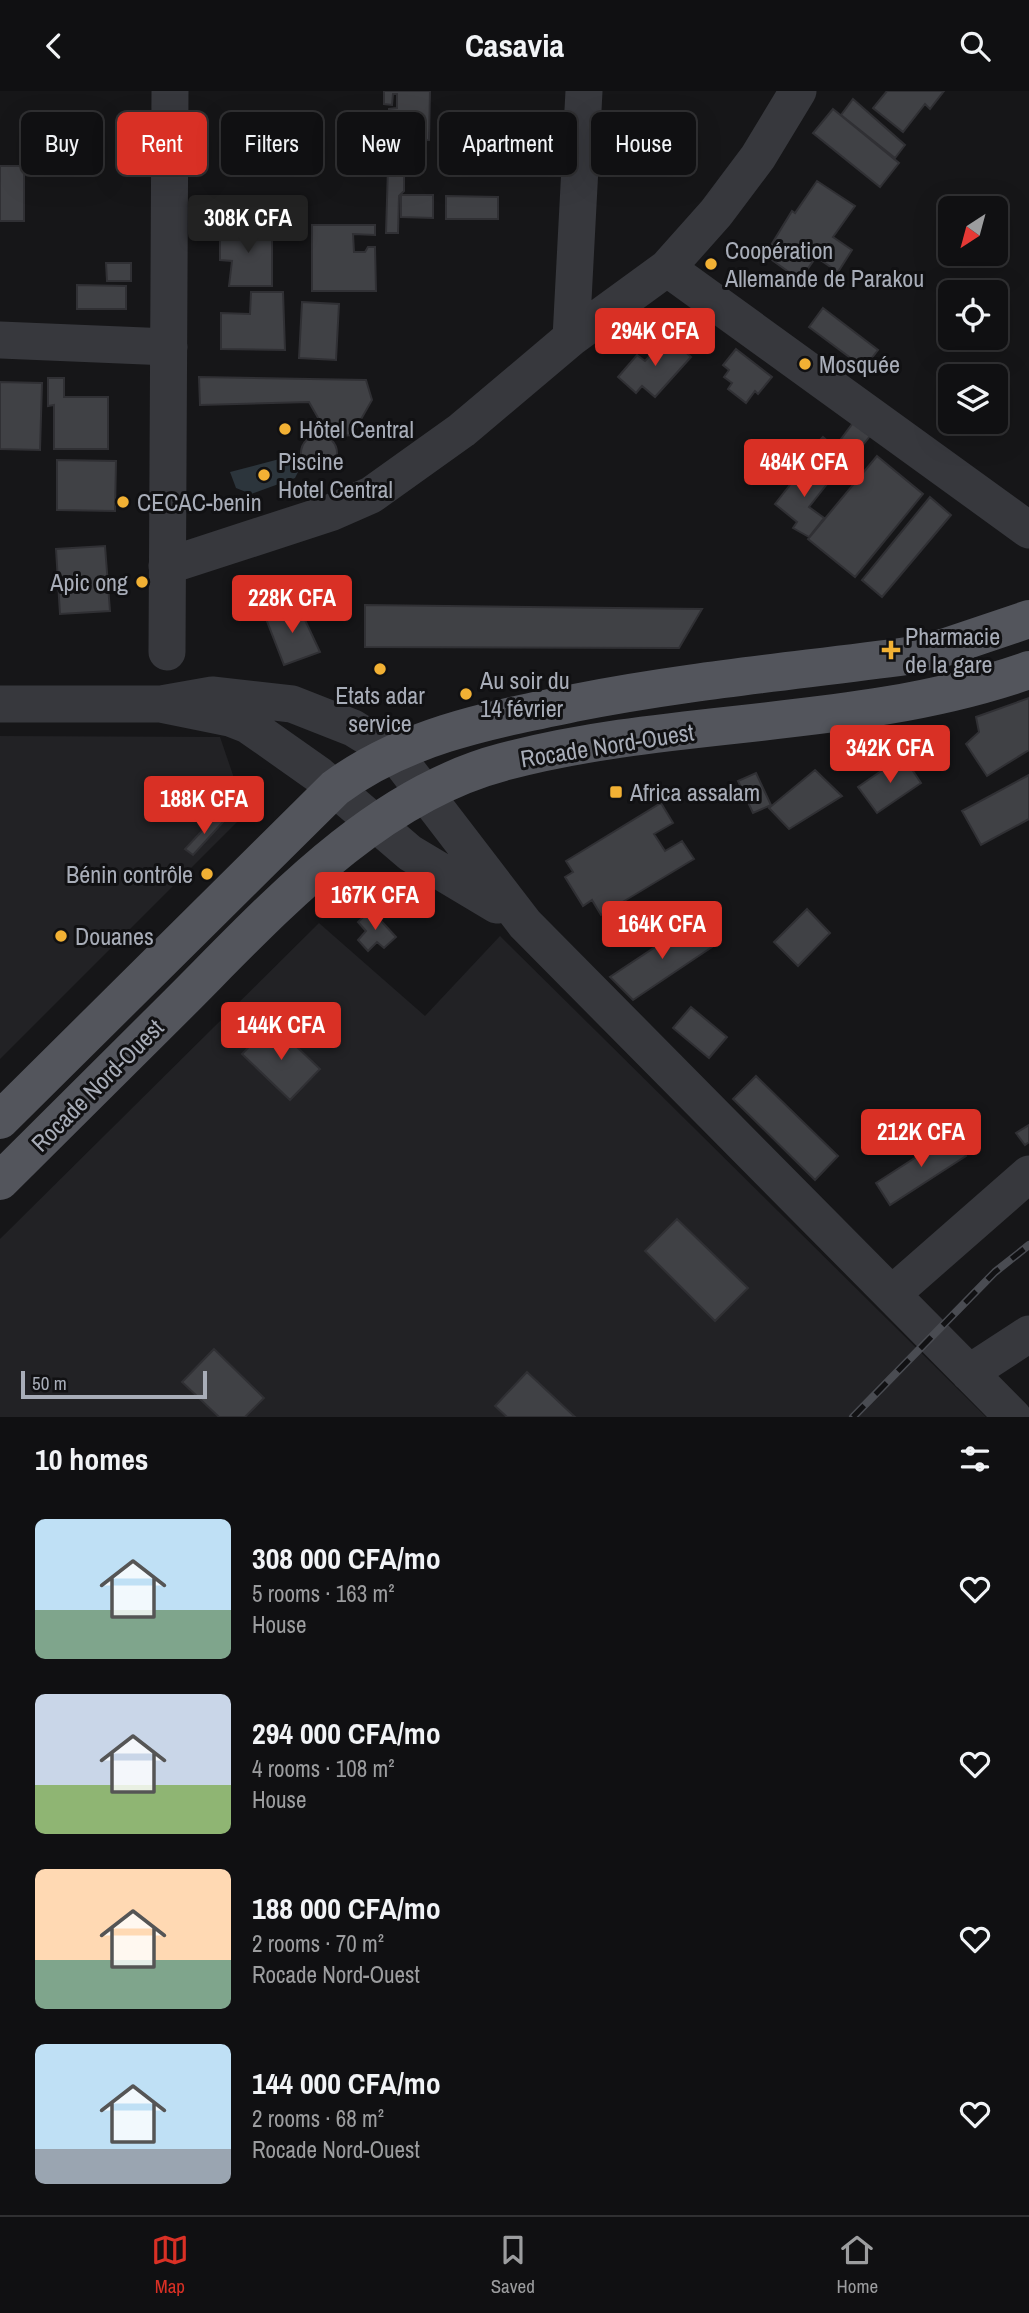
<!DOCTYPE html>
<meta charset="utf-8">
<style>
body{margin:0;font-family:"Archivo Narrow",sans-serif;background:#19191b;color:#f1f3f6;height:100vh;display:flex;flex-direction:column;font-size:26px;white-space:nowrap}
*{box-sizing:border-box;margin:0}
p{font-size:23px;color:#9c9d9f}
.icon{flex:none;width:38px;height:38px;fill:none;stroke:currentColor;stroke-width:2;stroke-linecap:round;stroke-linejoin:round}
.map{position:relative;height:1326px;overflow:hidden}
.side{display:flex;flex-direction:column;background:#101012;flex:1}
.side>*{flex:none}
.hud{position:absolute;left:21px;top:21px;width:987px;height:63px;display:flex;gap:14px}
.needle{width:46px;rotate:216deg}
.fabs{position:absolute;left:938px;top:105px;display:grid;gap:14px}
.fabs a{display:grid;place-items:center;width:70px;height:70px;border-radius:10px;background:#101012;box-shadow:0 7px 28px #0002,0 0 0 2px #303032;font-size:35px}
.scale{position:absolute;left:21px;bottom:18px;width:186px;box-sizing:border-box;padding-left:7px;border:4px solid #a8adb8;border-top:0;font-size:19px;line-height:24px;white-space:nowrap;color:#a8adb8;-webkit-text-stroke:5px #111113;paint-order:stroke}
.price{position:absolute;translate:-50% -60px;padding:0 16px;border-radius:7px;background:#d93025;color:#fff;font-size:23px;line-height:46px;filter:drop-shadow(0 2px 4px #0008)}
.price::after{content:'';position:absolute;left:50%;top:42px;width:21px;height:16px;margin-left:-10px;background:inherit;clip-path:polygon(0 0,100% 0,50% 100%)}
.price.active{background:#222;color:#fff}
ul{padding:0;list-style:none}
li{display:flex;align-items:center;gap:21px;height:175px;padding:0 35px}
li span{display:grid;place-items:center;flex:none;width:196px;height:140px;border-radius:10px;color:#555}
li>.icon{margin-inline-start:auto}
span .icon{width:84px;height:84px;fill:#fffc;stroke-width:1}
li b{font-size:30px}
h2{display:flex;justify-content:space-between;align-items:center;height:84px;padding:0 35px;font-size:30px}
.tag{padding:0 24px;border-radius:10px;background:#101012;box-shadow:0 7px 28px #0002,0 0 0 2px #303032;font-size:24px;line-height:63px}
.tag.active{background:#d93025;color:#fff}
header{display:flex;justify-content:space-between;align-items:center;height:91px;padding:0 35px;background:#101012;font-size:32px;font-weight:700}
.dock{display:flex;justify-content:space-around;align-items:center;height:98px;border-top:2px solid #303032;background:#101012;font-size:19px;color:#9c9d9f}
.dock a{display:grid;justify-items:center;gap:4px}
.dock .active{color:#d93025}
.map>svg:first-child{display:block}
.built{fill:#222225}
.water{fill:#2c353c}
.building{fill:#404145;stroke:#303034;stroke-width:2}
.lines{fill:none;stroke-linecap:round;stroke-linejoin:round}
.minor{stroke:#37383d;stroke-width:37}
.major{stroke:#53555c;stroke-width:38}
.rail-casing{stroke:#4a4c52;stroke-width:8}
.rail{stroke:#111113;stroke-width:5;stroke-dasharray:16;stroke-linecap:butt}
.poi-dot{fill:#f2b134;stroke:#111113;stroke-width:2.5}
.labels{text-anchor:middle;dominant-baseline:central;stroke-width:6;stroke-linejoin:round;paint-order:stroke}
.poi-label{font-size:24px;fill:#a8adb8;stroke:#111113;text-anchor:start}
.street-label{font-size:24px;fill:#a8adb8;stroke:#111113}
</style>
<header><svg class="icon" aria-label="back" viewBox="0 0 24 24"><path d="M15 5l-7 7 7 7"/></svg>Casavia<svg class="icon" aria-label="search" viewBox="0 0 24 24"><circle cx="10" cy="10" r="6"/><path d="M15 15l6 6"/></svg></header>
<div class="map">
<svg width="1029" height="1326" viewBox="0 0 1029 1326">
<rect width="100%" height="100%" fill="#161618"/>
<path class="built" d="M0,645L220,646L246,722L0,968Z
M319,832L425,925L500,845L986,1326H0V1148Z"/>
<path class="water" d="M287,366L298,372L300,377L295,387L251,403L236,397L230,381Z"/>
<path class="building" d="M384,0H430L429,49L389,48V18L397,17V3H393L392,14L384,13Z
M887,0H944L930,18L925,13L903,41L873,17Z
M853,8L905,54L895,67L841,24Z
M833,18L899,72L880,96L813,42Z
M506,55H540V80H506Z
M0,75H24V130H0Z
M388,76H404V100L399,105L398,142H386Z
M817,90L855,115L833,146L852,159L838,181L816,166L800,189L765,164L792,120L795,122Z
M401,104H433V127L401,126Z
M446,105L498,106V128H446Z
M312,134H375V144L353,143L354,161H365L368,156H375L376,200H312Z
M220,135L276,137L272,146V195H229L232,170L220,169Z
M106,172H131V190H107Z
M77,194L126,195V218H77Z
M251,201H283L285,259L221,258V222L250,223Z
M302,211L339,213L336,269L299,267Z
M823,217L878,259L864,277L809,236Z
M668,245L691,266L655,306L642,295L636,302L618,286L637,264L645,270Z
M736,258L772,286L758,303L755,300L746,312L728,298L732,292L724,286L729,279L723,274Z
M199,286L366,289L372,309L352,344L329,346L309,311L200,314Z
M48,287H64V306H108V358H54V314L48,315Z
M0,291L42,292L40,359L0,358Z
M853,332L870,345L854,365L838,352Z
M301 362a18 18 0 1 1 36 0a18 18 0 1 1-36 0Z
M823,346L851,370L841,382L812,358Z
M877,365L923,403L855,486L808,448Z
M57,369L116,370L115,420L57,419Z
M808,371L831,388L809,416L824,427L809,446L793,437L797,431L775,413Z
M930,406L951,424L882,506L862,489Z
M105,455L110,520L60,523L56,458Z
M298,514L320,561L284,574L265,525Z
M365,514L702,518L679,557L365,556Z
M1029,607V659L987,685L966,653L979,641L976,626Z
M903,665L921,692L877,722L858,696Z
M815,679L842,705L789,738L769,717Z
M756,682L771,714L753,722L738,690Z
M1029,684V728L981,754L962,720Z
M661,712L673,732L654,743L665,760L682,750L694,768L601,824L592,809L583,815L565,786L573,781L566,770Z
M216,725L223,731L193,764L185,758Z
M807,818L830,842L798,875L774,851Z
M371,819L396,846L384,857L377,851L368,860L358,849L366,840L358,831Z
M696,829L712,856L633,909L610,886Z
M691,916L727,946L709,967L673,937Z
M272,932L320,978L290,1009L242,963Z
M756,985L838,1065L815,1089L733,1008Z
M1029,1034V1051L1025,1054L1016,1042Z
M952,1043L966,1065L890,1114L876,1092Z
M677,1128L748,1197L715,1230L645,1160Z
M214,1258L264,1307L245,1326H219L182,1291Z
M527,1281L575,1326H507L495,1315Z"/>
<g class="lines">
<path class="minor" d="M667,177L1029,439
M571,247L584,0
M0,249L169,256
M167,475L330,422L371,404L462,339L571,247L667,177L716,122L758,66L798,0
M167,561L170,0
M0,613H161L230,627L248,634L319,684L410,762L497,814
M161,613L212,604L292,613L353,637L394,662L525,833L1013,1326
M892,1203L1029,1083
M969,1282L1029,1243"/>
<path class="major" d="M0,1029L335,697C405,645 490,629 574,612C684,590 796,580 907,565L946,556L1029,528
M0,1090C60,1030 120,971 179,912C271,820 373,705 503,671C676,625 859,639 1029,579"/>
<g class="rail-casing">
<path id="rail" d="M853,1326L995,1181L1029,1154"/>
</g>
<use href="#rail" class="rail"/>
</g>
<g class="poi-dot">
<circle cx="711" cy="173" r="7"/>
<circle cx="805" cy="273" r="7"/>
<circle cx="285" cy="338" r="7"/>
<circle cx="264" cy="384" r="7"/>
<circle cx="123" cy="411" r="7"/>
<circle cx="142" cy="491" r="7"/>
<path d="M887.5 548.5h7v7h7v7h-7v7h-7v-7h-7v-7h7z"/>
<circle cx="380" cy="578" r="7"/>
<circle cx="466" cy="603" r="7"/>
<rect x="609" y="694" width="14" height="14" rx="3.5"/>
<circle cx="207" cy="783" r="7"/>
<circle cx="61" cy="845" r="7"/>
</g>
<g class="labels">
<g class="poi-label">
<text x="725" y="159">Coopération<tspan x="725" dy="28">Allemande de Parakou</tspan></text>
<text x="819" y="273">Mosquée</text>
<text x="299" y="338">Hôtel Central</text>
<text x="278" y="370">Piscine<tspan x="278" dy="28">Hotel Central</tspan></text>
<text x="137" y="411">CECAC-benin</text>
<text x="128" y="491" text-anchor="end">Apic ong</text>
<text x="905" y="545">Pharmacie<tspan x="905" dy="28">de la gare</tspan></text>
<text x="480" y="589">Au soir du<tspan x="480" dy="28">14 février</tspan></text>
<text x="380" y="604" text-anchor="middle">Etats adar<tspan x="380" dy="28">service</tspan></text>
<text x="630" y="701">Africa assalam</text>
<text x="193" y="783" text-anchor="end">Bénin contrôle</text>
<text x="75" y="845">Douanes</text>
</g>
<g class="street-label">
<text transform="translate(607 654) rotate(-9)">Rocade Nord-Ouest</text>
<text transform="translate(97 994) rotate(-45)">Rocade Nord-Ouest</text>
</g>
</g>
</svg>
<div class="fabs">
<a><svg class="needle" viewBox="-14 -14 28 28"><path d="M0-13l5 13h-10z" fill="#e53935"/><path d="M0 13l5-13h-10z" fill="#9c9d9f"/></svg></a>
<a><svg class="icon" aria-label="locate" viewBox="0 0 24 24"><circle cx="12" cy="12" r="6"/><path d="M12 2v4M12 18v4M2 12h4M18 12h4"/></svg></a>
<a><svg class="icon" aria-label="layers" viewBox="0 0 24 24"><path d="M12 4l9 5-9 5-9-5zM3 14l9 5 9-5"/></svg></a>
</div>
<div class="scale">50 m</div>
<b class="price active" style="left:248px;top:164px">308K CFA</b>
<b class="price" style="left:655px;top:277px">294K CFA</b>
<b class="price" style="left:804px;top:408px">484K CFA</b>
<b class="price" style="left:292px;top:544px">228K CFA</b>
<b class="price" style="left:890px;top:694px">342K CFA</b>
<b class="price" style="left:204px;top:745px">188K CFA</b>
<b class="price" style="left:375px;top:841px">167K CFA</b>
<b class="price" style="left:662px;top:870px">164K CFA</b>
<b class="price" style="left:281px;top:971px">144K CFA</b>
<b class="price" style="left:921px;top:1078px">212K CFA</b>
<div class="hud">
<a class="tag">Buy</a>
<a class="tag active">Rent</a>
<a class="tag">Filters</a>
<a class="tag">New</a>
<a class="tag">Apartment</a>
<a class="tag">House</a>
</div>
</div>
<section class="side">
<h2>10 homes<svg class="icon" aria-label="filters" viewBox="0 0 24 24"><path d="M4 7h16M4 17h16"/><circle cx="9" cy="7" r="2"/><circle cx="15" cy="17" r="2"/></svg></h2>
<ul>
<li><span style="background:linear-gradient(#bfe0f5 65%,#7fa58c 0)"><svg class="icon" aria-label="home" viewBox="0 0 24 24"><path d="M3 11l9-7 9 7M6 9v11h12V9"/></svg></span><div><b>308 000 CFA/mo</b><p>5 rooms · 163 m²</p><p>House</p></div><svg class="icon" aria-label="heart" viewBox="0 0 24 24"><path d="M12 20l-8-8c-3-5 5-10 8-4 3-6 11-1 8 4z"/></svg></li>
<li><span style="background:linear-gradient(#c9d6e8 65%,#8fb573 0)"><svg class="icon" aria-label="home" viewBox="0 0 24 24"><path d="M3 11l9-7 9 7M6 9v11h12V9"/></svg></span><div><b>294 000 CFA/mo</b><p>4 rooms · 108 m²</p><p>House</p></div><svg class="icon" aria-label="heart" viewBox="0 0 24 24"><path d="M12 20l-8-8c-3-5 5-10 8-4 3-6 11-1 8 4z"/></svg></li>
<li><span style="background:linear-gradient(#ffd9b3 65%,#7fa58c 0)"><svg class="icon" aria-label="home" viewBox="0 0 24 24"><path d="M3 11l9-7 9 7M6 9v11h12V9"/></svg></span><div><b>188 000 CFA/mo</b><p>2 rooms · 70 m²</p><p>Rocade Nord-Ouest</p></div><svg class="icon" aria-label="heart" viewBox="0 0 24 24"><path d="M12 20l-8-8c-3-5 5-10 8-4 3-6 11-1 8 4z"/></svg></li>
<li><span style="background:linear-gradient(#bfe0f5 75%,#9aa5b1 0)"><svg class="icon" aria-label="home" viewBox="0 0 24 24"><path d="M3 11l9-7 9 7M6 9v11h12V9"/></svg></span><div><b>144 000 CFA/mo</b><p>2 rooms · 68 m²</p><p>Rocade Nord-Ouest</p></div><svg class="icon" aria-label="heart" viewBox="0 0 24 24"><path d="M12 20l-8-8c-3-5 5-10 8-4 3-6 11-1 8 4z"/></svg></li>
</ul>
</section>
<nav class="dock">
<a class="active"><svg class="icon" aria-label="map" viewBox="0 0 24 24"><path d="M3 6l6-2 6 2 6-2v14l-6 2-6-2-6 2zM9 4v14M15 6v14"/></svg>Map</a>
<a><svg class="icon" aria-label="saved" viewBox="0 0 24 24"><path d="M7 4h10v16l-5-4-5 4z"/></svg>Saved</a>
<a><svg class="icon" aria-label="home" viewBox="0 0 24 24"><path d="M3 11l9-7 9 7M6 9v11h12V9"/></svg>Home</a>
</nav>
